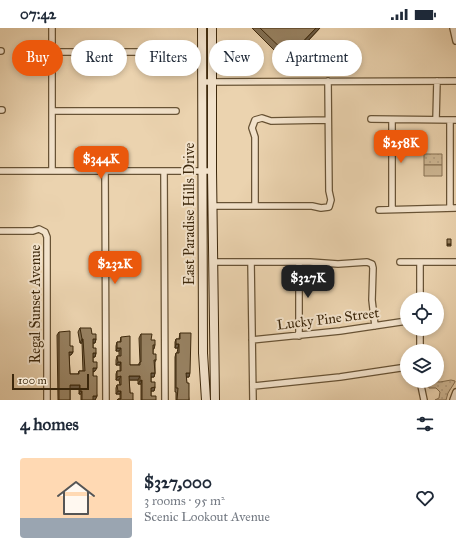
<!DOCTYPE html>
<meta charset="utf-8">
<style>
body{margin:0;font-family:"IM FELL Great Primer",serif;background:#f6f6f7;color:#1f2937;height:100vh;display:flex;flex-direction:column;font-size:15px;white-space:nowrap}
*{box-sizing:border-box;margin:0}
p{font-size:13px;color:#747a83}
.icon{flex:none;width:22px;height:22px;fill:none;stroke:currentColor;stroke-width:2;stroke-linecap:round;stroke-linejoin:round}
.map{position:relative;height:372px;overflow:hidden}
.side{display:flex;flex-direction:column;background:#fff;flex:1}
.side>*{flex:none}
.hud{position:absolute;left:12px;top:12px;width:432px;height:36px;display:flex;gap:8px}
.buttons{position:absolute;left:400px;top:264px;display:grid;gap:8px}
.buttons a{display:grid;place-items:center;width:44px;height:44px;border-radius:50%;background:#fff;box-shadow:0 2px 6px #0003;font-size:20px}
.scale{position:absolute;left:12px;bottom:10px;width:77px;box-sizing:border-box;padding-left:4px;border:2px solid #3d280c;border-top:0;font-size:11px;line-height:14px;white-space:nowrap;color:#3d280c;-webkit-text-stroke:3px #f2e2cb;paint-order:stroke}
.price{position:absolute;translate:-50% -34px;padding:0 9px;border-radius:8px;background:#ea580c;color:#fff;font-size:13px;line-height:26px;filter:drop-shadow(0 1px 2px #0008)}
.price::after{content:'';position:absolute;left:50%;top:24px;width:12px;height:9px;margin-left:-6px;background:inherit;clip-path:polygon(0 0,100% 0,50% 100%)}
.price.selected{background:#222;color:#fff}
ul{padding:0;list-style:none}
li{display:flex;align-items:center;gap:12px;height:100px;padding:0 20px}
li span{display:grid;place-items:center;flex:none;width:112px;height:80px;border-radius:4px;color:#555}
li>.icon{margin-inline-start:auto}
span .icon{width:48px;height:48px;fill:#fffc;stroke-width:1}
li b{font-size:17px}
h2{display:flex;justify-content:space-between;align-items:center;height:48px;padding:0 20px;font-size:17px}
.pill{padding:0 14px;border-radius:18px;background:#fff;box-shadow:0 2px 6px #0003;font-size:14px;line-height:36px}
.pill.selected{background:#ea580c;color:#fff}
.status{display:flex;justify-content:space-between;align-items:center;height:28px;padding:0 20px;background:#fff;direction:ltr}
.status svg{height:11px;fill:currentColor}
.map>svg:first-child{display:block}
.grass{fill:url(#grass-dots);stroke:#856f50}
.green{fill:#cdb693;stroke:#856f50}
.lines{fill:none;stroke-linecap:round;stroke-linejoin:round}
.street-casing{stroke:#685335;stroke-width:8}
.secondary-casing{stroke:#3d280c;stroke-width:10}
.street{stroke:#f2e2cb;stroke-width:5.5}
.secondary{stroke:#f2e2cb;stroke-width:8}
.wall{fill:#826f53;stroke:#3d280c}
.shaded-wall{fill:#6a5a44;stroke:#3d280c}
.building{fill:#978161;stroke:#3d280c}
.labels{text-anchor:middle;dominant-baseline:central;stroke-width:4;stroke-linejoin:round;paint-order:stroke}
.street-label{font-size:14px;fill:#3d280c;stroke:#f2e2cb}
</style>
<div class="status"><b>07:42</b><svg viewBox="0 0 49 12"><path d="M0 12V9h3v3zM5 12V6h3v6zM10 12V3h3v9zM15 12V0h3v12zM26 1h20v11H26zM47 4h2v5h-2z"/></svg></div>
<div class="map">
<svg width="456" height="372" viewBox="0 0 456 372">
<defs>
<pattern id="grass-dots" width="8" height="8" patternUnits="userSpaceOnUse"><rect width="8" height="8" fill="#cdb693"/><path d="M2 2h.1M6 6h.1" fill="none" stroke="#b19c7e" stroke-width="1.8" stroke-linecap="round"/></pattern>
</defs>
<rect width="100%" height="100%" fill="#ebd3af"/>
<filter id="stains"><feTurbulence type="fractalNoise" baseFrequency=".005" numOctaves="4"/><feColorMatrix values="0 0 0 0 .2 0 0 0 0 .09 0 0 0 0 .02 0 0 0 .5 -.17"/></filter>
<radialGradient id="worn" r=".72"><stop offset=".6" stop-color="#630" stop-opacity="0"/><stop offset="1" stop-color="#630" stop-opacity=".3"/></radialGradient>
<path class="grass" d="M424,126H442V137H424Z
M451,352L455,353V354L448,365L446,372H435L439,370L440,364L436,360H429L428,353L440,354Z"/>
<path class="green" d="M424,137H442V148H424Z"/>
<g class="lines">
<g class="street-casing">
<path id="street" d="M52,0V143
M453,0L456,13
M0,23H1
M52,24H176
M202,54L456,53
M0,82H2
M52,83H176
M371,91L456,92
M392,92V180
M436,92L437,53
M450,92V180
M0,143H212
M105,143L106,372
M164,143L165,372
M255,177V109L252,100L255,92L262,90L271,93L328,92
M213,178H312L321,180L329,179L331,172L329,163L328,53
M379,182L456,180
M0,203H33L39,201L45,204L47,209V372
M213,234H310L338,236L367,234L372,236L373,240L372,272L375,298
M251,234L253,372
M400,234H456
M420,271V234
M420,301V323
M299,308V234
M252,312L340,303L407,293
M420,353L424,372
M253,358L340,349L407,339
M453,372L456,364"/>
</g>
<g class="secondary-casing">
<path id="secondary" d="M202,0L203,325L206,372
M212,0V143L215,372"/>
</g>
<use href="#street" class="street"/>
<use href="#secondary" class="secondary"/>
</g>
<path class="wall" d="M252,0H320L287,35Z
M80,300L92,306L96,311L95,315H93V320L96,325L95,329H93V334L95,343L93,344V348L97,368L95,372H81V366H79V361H70V372H58L57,307L59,304L70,318L73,324L71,327H69L70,346H78L79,343H83L82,315H80L78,304Z
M180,305L189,349H186L189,372H176V364H175V329L176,325H177L178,320H175V314L176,311H179Z
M141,306L151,312L155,317L154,321H153V326L156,332L155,334V345L154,349H151V354L155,359L154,363H151V368L156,372H141V356H138V352H129L130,365L133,372H117L118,371H120V366H116V360L117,357H120L119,352H116V346L117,343H120V337H116V332L117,328H119V323H116V318L117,314H120L121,309L130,337H138L140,334L139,310Z"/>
<path class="shaded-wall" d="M316,0H320L287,35L289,28Z
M447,216H451V218H447Z
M82,311H83L82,315H80Z
M93,311H96L95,315H92Z
M176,316H179L178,320H175Z
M117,320H121L119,323H116Z
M69,324H73L71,327H68Z
M93,325H96L95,329H92Z
M118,334H121L120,337H116Z
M93,340H97L95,343L91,344Z
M151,345H155L154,349H149Z
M186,345H190L189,349H185Z
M121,348L119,352H116L117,349Z
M129,348H140L138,352H128Z
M142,352L141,356H138L140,353Z
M70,357H80L79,361H69Z
M155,359L154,363H150L151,360Z
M80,363H82L81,366H79Z
M118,363H121L120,366H116Z
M93,368H97L95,372H91Z"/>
<path class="building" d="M260,0H316L289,28Z
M447,211H451V216H447Z
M80,300H91L92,306H96V311H93V320H96V325H93V334H97V340H93V348H97V368H93V372H82V363H80V357H70V372H59V304L70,303V318H73V324H69L70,346H79V343H85L83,311H82Z
M180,305H191L190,345H186L187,355H189V372H177L178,360H176V325H179V316H176V311H180Z
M141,306H152L151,312H155V317H153V326H156V332H154L155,345H151V354H155V359L151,360V368H156V372H142V352L140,353V348H129L130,365H133V372H118V371H121V363H118L117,357H121V348L117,349V343H121V334H118L117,328H121V320H117V314H121V309L130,308V337H140V334H141Z"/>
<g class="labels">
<g class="street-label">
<text transform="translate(189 186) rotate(-90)">East Paradise Hills Drive</text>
<text transform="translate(35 276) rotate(-90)">Regal Sunset Avenue</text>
<text transform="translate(328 291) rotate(-7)">Lucky Pine Street</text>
</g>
</g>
<rect width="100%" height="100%" filter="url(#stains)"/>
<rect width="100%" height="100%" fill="url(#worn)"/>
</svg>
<div class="buttons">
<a><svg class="icon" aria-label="locate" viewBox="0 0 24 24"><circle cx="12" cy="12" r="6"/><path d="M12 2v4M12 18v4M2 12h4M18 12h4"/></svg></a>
<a><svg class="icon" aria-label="layers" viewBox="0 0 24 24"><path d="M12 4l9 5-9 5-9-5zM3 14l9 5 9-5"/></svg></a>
</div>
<div class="scale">100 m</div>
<b class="price" style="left:401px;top:136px">$258K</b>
<b class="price" style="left:101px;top:152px">$344K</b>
<b class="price" style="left:115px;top:257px">$232K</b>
<b class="price selected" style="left:308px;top:271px">$327K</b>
<div class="hud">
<a class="pill selected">Buy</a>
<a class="pill">Rent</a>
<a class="pill">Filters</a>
<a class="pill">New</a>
<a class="pill">Apartment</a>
</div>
</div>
<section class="side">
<h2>4 homes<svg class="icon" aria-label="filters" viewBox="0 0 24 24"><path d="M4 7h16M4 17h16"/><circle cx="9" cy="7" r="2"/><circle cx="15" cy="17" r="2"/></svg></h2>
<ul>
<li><span style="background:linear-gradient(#ffd9b3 75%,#9aa5b1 0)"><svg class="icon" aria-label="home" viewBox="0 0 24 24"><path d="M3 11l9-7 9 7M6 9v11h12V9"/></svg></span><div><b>$327,000</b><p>3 rooms · 95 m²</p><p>Scenic Lookout Avenue</p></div><svg class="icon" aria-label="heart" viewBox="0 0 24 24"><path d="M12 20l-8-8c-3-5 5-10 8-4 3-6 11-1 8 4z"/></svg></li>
</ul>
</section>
